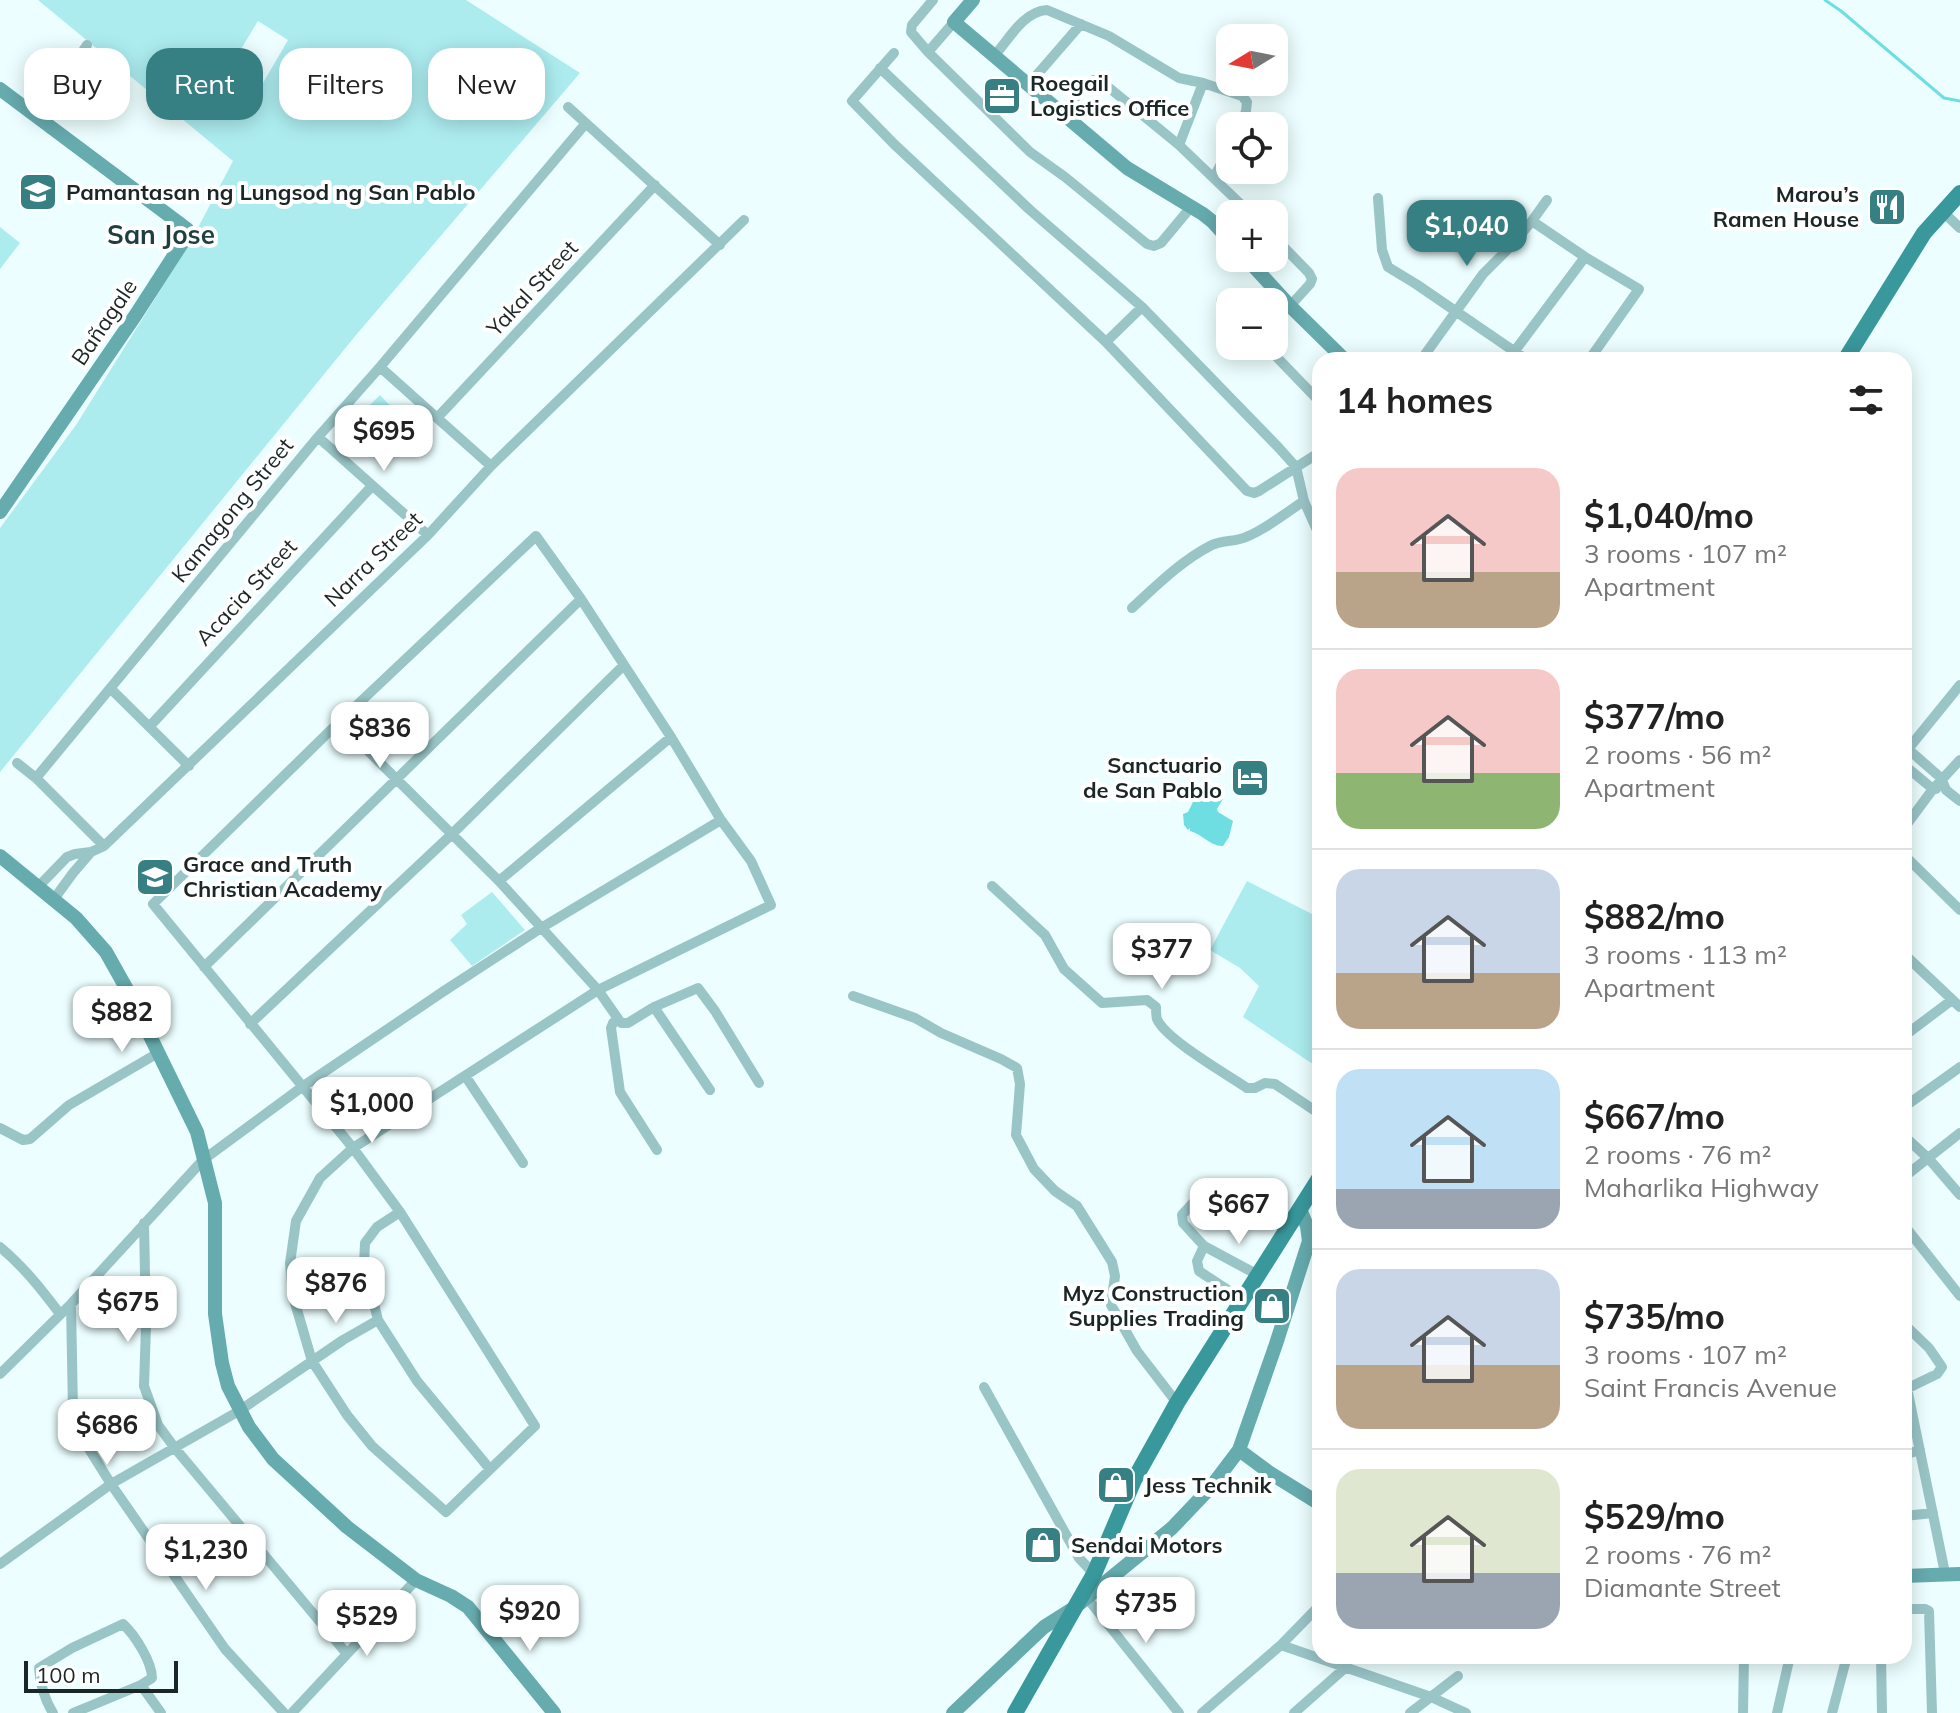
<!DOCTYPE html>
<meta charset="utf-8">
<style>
body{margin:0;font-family:Mulish,sans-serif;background:#f2f2f2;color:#222;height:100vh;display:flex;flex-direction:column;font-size:30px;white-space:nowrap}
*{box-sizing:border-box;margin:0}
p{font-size:26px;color:#767676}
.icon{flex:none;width:44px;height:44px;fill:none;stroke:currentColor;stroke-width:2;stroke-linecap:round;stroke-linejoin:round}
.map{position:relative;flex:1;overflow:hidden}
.details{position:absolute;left:1312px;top:352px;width:600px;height:1312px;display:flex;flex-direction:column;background:#fff;border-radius:24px;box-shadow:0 4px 20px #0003}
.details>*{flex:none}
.top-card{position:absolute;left:24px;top:48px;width:760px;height:72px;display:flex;gap:16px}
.needle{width:52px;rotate:260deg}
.fabs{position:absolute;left:1216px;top:24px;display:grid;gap:16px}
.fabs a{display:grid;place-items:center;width:72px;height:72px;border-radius:16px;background:#fff;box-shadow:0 4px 20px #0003;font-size:40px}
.scale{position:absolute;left:24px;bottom:20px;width:154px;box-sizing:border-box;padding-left:8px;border:4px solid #1b2727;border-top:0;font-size:22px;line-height:28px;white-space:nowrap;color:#1b2727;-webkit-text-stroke:6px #fff;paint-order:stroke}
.price{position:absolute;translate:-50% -68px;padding:0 18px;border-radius:16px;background:#fff;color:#222;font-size:26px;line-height:52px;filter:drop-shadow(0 2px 4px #0008)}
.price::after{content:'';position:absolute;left:50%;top:48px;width:24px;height:18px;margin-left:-12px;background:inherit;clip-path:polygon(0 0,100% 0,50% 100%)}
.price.selected{background:#367f83;color:#fff}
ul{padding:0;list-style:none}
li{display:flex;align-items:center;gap:24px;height:200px;padding:0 24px}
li+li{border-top:2px solid #e0e0e0}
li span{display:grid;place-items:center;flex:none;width:224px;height:160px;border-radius:24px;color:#555}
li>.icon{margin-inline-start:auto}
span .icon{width:96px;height:96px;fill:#fffc;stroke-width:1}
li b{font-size:34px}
h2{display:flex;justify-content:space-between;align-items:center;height:96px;padding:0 24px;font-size:34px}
.tag{padding:0 28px;border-radius:24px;background:#fff;box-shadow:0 4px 20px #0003;font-size:28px;line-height:72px}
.tag.selected{background:#367f83;color:#fff}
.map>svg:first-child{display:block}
.green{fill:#acecef;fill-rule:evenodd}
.water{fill:#6edee3}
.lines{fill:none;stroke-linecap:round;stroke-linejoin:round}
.stream{stroke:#6edee3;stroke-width:3}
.street{stroke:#9ac5c7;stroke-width:10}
.secondary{stroke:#66abae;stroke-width:14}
.primary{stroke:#39989c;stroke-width:16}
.labels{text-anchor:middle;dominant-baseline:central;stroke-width:8;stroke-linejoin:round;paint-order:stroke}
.poi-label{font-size:22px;font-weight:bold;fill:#1b2727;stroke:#fff;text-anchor:start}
.street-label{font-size:22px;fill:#1b2727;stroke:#fff}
.quarter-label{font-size:26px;font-weight:bold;fill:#1d3f41;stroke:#fff}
</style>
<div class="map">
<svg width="1960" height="1713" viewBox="0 0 1960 1713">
<rect width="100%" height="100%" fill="#ecfeff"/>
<path class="green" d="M38,0H466L580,73L356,335L0,772V528L76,425L191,241L233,161ZM258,21L288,40L260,88L229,69Z
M0,227L20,243L0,269Z
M380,395L397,413L366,444L349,426Z
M402,417L418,432L386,464L371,449Z
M1247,881L1320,918V1069L1243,1017L1259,986L1240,968L1210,950Z
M492,892L525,930L472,966L450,940L467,924L461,915Z"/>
<path class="water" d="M1204,786L1222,794L1223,799L1217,809L1218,812L1233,821L1229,837L1223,846C1211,847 1202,834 1190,831V828L1188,830L1184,825L1183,814L1188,812L1199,790Z"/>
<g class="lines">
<path class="stream" d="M1825,0L1841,11L1944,98L1960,101"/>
<path class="street" d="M933,0L912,25L911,32L928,52L1030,152L1065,177L1147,244L1154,246L1161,243L1191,207
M928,52L954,22
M894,53L852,101L894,144L1106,342L1247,491L1254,493L1259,491L1320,452
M995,55C1009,39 1024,11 1047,10L1109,36L1179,78L1203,83L1242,96L1247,102L1246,111L1240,126
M880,68L1030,210L1142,307L1279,448L1296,467L1304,501L1320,537
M1029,84L1081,24
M568,107L720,245
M1062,114L1088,82L1094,80L1102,82L1179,145L1251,214
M38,118L87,45
M1179,145L1203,83
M1214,177L1230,147
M1378,198L1382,250L1388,267L1416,284L1527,360
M1942,211L1960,228
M1532,221L1585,257L1639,289L1589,360
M1274,237L1309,273L1312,279L1310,284L1290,306
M1221,301L1230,310
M1106,342L1142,307
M1266,346L1320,402
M1421,360L1483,274L1511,246L1532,221L1547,200
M1508,360L1585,257
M380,367L491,466
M437,418L655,185
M318,437L428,535
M1132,608C1156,586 1181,561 1210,546C1220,540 1229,542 1240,539C1259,534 1287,512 1304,501
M111,689L189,766
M339,722L499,881L598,990L621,1023H628L654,1007L698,988L715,1011L759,1083
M150,726L372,486
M1908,749L1941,778L1946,790L1960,801
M1904,754L1960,685
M17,763L36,778L104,846
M1904,765L1933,789H1936
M36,778L318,437L380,367L586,123
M1904,828L1933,789L1960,760
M1904,855L1960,910
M499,881L671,737
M992,886L1045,935L1064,969L1102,1003L1147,1000L1156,1007C1156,1011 1156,1016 1157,1019C1165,1039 1228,1075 1247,1088H1255L1265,1083L1275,1084L1320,1114
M38,887L67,857L75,854L91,852L104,846L428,535L491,466L744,220
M54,899L73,873L91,852
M1904,954L1960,1007
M204,967L581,599
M853,996L915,1018L941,1033L1001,1059L1017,1068L1020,1084L1016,1135L1034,1169L1055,1191L1077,1206L1112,1262L1115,1276L1111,1305L1137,1351L1177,1403
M654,1007L710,1090
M618,1019L613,1023L611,1028L620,1092L657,1150
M250,1024L452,834L624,665
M1904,1036L1952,1000
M466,1077L523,1163
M1904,1107L1960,1067
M0,1128L23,1140L30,1139L69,1105L158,1053
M1904,1136L1929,1159L1960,1195
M1904,1177L1960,1133
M1205,1190L1182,1215L1183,1223L1204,1246L1197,1261L1199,1271L1243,1300
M400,1212L377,1227L365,1243L364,1264L378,1320L417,1381L489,1468
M144,1223L146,1326L144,1386L158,1425L174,1447L347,1654
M1904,1225L1960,1296
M1204,1246L1258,1275
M0,1247C24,1267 42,1290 60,1314
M71,1304L73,1411L81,1436L111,1484L225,1649L284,1713
M1904,1324L1929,1348L1942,1367L1937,1374L1904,1390
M0,1374L71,1304L203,1160L302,1087L444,991L541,928L721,820
M984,1387L1079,1558L1094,1574
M1907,1388L1945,1573
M535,1426L400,1212L353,1148L153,904L339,722L536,536L581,599L671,737L721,820L751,861L771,905L598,990L353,1148L320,1178L296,1221L290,1263L293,1296L312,1361L347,1415L372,1446L446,1512L535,1426
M1904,1455L1920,1450
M1904,1516L1933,1513
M0,1564L111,1484L239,1411L343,1340L378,1320
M1087,1598L1179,1713
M1904,1609H1925L1929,1611L1932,1713
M1281,1645L1431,1697L1466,1713
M1881,1656L1882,1713
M141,1685L161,1713
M53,1713C45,1700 40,1684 39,1668L72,1648L123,1624C135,1635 152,1662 152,1678L141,1685L73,1713
M292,1713L416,1580
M1202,1713L1281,1645L1320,1605
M1294,1713L1345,1668
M1410,1713L1458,1676
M1743,1713L1744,1656
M1777,1713L1790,1656
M1832,1713L1847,1656"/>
<path class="secondary" d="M973,0L954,22L1127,168L1203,214L1213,222L1230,241
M0,89L187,229L188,234L135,316L0,512
M1246,258L1290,306L1345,360
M0,856L76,918L106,952L129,993L197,1132L215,1203V1314L222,1363L228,1386L249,1427L273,1459L347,1527L416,1580L451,1596L468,1607L554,1713
M1239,1450L1270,1473L1320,1504
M1904,1576L1960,1574
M953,1713L1044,1627L1074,1608L1172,1528L1211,1487L1239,1450L1276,1344L1309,1241L1307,1226L1300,1209"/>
<path class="primary" d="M1845,360L1924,233L1960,193
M1015,1713L1094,1574L1134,1480L1177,1403L1320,1177"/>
</g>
<defs>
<g id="office-square" transform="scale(2)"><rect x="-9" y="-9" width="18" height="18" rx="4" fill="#367f83" stroke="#fff"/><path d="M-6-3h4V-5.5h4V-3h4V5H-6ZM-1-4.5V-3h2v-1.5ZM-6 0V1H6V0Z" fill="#fff"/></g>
<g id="university-square" transform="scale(2)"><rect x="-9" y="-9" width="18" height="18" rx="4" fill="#367f83" stroke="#fff"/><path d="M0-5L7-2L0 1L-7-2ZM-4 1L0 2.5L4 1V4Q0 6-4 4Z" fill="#fff"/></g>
<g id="restaurant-square" transform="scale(2)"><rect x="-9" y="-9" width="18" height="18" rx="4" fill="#367f83" stroke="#fff"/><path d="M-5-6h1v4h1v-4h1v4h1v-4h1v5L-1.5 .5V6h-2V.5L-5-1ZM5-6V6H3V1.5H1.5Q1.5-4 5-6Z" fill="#fff"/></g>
<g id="hotel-square" transform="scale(2)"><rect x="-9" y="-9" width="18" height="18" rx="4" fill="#367f83" stroke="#fff"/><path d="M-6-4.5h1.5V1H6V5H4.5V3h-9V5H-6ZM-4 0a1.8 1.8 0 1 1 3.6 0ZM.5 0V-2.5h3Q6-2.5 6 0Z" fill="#fff"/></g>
<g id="school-square" transform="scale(2)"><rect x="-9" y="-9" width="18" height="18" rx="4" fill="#367f83" stroke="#fff"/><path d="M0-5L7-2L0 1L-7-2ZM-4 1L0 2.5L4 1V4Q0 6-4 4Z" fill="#fff"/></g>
<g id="shop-square" transform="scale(2)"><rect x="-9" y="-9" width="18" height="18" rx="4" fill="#367f83" stroke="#fff"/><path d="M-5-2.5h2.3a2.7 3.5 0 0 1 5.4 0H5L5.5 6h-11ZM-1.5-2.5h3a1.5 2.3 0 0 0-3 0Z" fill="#fff"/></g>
</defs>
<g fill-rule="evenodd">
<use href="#office-square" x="1002" y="96"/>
<use href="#university-square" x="38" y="192"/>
<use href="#restaurant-square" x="1887" y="207"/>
<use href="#hotel-square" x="1250" y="778"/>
<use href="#school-square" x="155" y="877"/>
<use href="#shop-square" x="1272" y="1306"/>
<use href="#shop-square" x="1116" y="1485"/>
<use href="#shop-square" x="1043" y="1545"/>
</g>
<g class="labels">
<g class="poi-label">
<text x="1030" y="83">Roegail<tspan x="1030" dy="25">Logistics Office</tspan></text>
<text x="66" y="192">Pamantasan ng Lungsod ng San Pablo</text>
<text x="1859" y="194" text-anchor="end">Marou’s<tspan x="1859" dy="25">Ramen House</tspan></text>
<text x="1222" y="765" text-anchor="end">Sanctuario<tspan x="1222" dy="25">de San Pablo</tspan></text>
<text x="183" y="864">Grace and Truth<tspan x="183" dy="25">Christian Academy</tspan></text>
<text x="1244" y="1293" text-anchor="end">Myz Construction<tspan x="1244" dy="25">Supplies Trading</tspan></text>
<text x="1144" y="1485">Jess Technik</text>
<text x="1071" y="1545">Sendai Motors</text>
</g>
<g class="street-label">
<text transform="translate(532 288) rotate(-47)">Yakal Street</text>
<text transform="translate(104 322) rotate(-56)">Bañagale</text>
<text transform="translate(232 510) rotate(-51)">Kamagong Street</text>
<text transform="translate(373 559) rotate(-44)">Narra Street</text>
<text transform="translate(246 592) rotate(-47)">Acacia Street</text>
</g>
<g class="quarter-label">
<text x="161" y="234">San Jose</text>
</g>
</g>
</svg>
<div class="fabs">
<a><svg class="needle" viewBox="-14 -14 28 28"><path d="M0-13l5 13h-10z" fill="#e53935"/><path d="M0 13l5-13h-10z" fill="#767676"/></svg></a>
<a><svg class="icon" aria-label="locate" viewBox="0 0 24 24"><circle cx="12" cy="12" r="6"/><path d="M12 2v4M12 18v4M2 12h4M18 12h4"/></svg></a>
<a>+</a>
<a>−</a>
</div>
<div class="scale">100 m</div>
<b class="price selected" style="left:1467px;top:268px">$1,040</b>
<b class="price" style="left:384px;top:473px">$695</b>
<b class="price" style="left:380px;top:770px">$836</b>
<b class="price" style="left:1162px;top:991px">$377</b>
<b class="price" style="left:122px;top:1054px">$882</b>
<b class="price" style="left:372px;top:1145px">$1,000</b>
<b class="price" style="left:1239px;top:1246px">$667</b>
<b class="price" style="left:336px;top:1325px">$876</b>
<b class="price" style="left:128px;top:1344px">$675</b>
<b class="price" style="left:107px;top:1467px">$686</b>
<b class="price" style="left:206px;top:1592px">$1,230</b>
<b class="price" style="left:1146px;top:1645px">$735</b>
<b class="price" style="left:530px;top:1653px">$920</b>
<b class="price" style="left:367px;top:1658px">$529</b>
<div class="top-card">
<a class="tag">Buy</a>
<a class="tag selected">Rent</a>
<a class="tag">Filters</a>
<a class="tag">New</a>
</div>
<section class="details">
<h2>14 homes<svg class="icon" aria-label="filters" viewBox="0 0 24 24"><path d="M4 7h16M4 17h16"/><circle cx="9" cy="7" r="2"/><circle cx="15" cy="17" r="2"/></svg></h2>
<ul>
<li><span style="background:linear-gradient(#f6c9c9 65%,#b9a48a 0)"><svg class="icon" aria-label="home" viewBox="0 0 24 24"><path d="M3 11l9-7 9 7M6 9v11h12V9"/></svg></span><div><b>$1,040/mo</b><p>3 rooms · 107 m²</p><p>Apartment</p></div></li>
<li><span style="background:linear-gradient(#f6c9c9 65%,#8fb573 0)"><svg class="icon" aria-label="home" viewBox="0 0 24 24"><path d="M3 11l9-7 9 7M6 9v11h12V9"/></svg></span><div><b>$377/mo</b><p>2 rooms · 56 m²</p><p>Apartment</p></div></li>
<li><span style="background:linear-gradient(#c9d6e8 65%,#b9a48a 0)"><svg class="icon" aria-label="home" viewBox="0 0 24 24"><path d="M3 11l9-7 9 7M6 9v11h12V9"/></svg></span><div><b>$882/mo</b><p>3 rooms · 113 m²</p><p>Apartment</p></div></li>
<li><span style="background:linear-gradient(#bfe0f5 75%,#9aa5b1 0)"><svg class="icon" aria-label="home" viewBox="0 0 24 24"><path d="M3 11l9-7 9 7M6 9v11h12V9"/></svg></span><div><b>$667/mo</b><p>2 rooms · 76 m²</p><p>Maharlika Highway</p></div></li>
<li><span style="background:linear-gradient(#c9d6e8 60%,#b9a48a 0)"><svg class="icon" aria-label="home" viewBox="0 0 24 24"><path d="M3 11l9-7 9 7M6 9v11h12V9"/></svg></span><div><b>$735/mo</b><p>3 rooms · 107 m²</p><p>Saint Francis Avenue</p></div></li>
<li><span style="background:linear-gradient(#dfe7d0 65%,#9aa5b1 0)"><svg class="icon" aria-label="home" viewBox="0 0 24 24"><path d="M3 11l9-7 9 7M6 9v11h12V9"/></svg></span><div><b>$529/mo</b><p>2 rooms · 76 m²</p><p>Diamante Street</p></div></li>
</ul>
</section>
</div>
